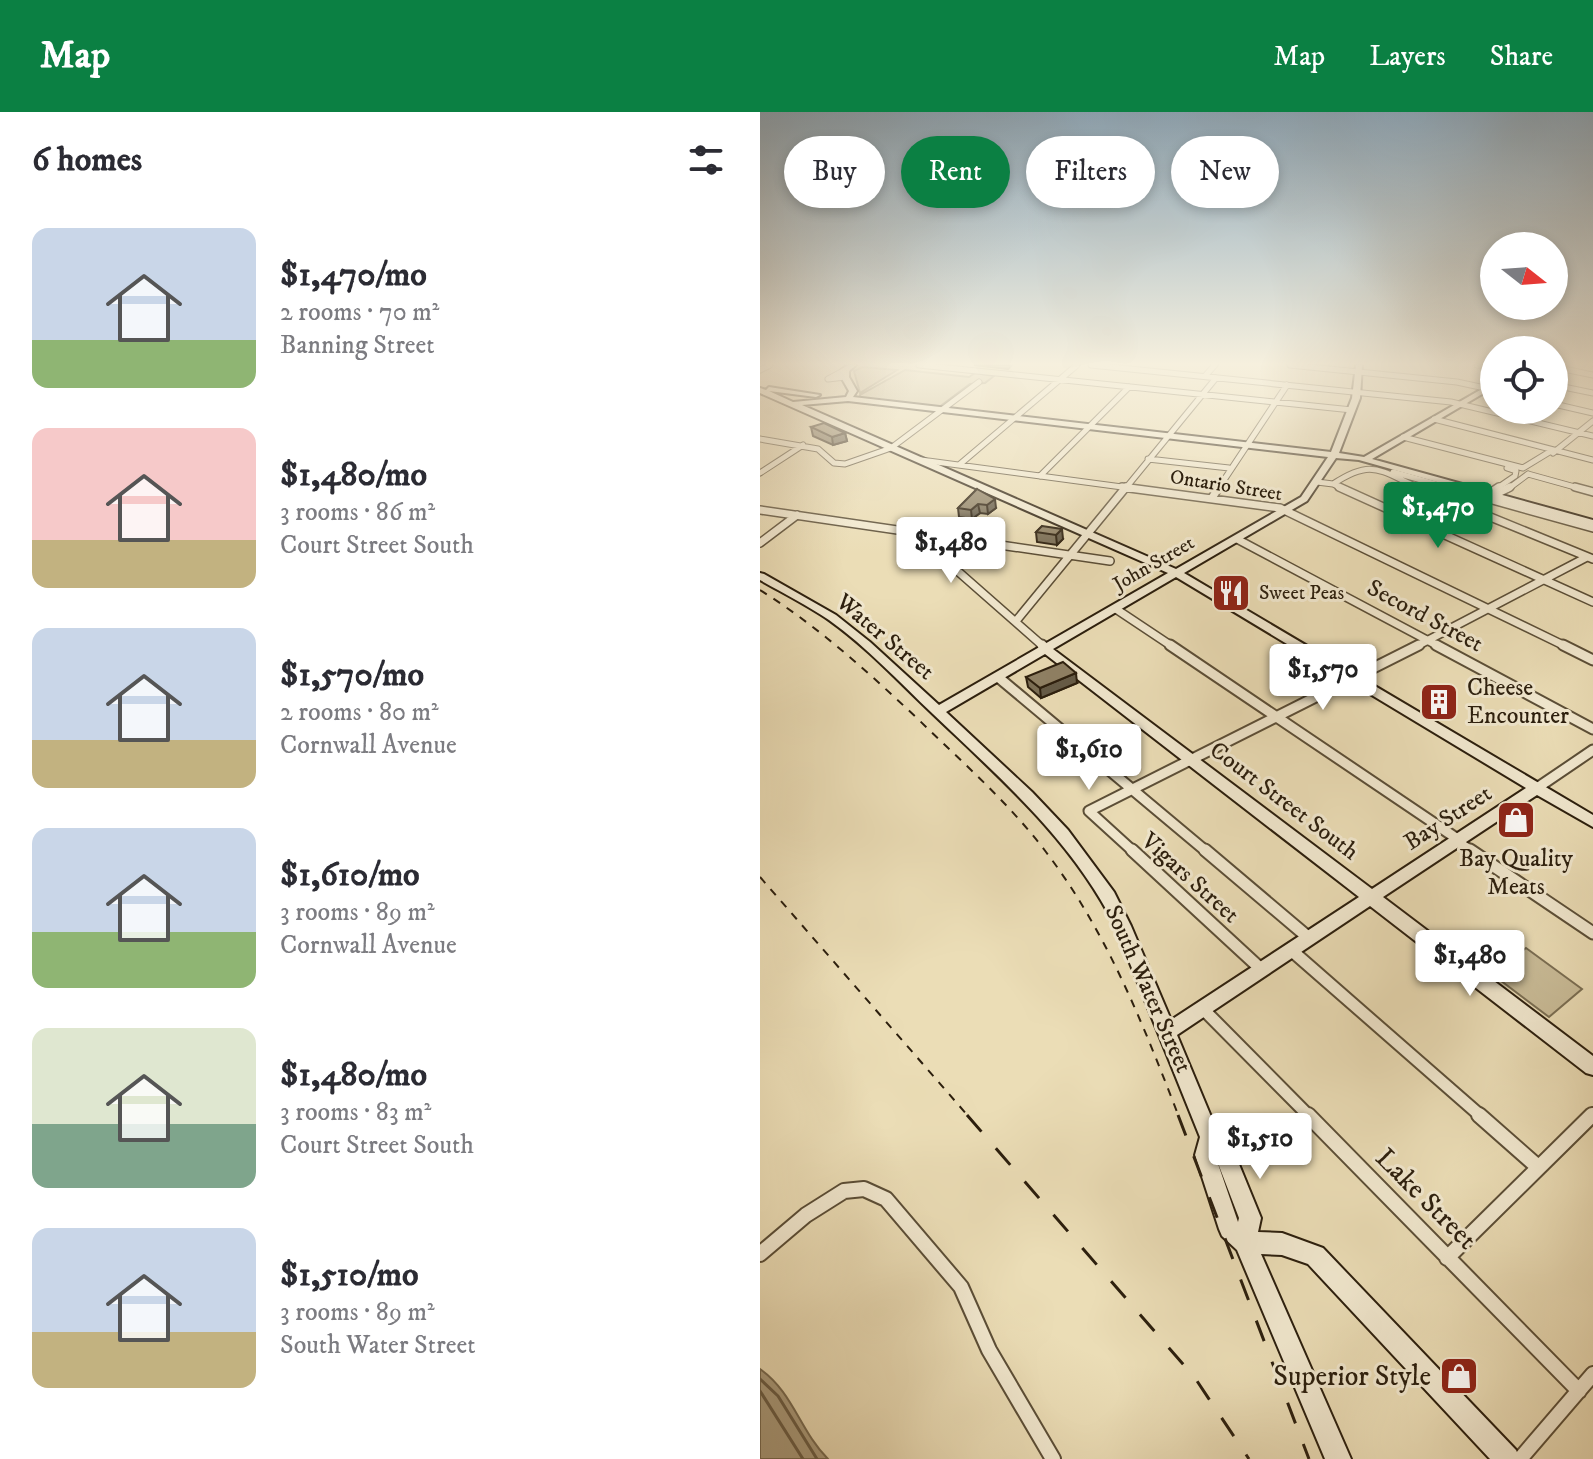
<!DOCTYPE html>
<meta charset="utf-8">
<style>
body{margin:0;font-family:"IM FELL DW Pica",serif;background:#f2f2f3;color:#2b2b33;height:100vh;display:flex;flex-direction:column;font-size:30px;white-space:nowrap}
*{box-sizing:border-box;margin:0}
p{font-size:26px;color:#7c7c81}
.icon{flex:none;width:44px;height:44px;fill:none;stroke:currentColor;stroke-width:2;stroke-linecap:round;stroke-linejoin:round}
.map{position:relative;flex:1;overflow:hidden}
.sheet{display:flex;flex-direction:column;background:#fff;width:760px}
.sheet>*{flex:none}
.top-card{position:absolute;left:24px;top:24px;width:688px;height:72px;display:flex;gap:16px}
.needle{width:52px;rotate:107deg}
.tools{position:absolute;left:720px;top:120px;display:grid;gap:16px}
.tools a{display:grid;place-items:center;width:88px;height:88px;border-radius:50%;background:#fff;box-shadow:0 4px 12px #0003;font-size:40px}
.price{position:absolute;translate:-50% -68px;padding:0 18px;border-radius:8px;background:#fff;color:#222;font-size:26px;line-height:52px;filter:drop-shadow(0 2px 4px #0008)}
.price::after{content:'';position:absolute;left:50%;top:48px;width:24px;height:18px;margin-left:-12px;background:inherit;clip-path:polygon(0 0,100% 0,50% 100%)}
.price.on{background:#0b8043;color:#fff}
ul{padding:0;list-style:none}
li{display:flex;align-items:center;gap:24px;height:200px;padding:0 32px}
li span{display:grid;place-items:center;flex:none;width:224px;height:160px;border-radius:16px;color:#555}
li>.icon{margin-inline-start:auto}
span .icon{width:96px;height:96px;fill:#fffc;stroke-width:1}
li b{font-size:34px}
h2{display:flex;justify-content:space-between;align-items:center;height:96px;padding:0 32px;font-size:34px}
.chip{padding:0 28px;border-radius:36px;background:#fff;box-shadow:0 4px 12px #0003;font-size:28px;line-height:72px}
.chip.on{background:#0b8043;color:#fff}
header{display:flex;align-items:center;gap:48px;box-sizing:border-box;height:112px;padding:0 40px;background:#0b8043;color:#fff}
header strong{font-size:38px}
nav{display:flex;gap:44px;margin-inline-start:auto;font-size:28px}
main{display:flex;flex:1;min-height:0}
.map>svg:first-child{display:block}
.green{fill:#cabd99;stroke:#7a6e53;stroke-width:2}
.water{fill:#aa9c7d;stroke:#776a50;stroke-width:2}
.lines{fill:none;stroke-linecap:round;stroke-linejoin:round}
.shore{stroke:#6a5d45;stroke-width:3}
.street-far4-casing{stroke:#5b4e37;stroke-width:7}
.street-far3-casing{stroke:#5b4e37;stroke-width:10}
.street-far2-casing{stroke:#5b4e37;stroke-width:13}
.street-far1-casing{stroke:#5b4e37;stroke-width:15}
.street-casing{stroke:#5b4e37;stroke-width:18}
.secondary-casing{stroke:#2b1e0d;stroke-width:4}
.street-far4{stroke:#f2e9d0;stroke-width:5}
.street-far3{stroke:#f2e9d0;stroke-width:7}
.street-far2{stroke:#f2e9d0;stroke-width:9}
.street-far1{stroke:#f2e9d0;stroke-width:11}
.street{stroke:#f2e9d0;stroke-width:14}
.secondary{fill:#f2e9d0;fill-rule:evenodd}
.rail-far1{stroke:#2b1e0d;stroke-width:2;stroke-dasharray:8 8;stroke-linecap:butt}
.rail{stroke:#2b1e0d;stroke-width:3;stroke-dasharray:22 22;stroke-linecap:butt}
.wall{fill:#7b6f57;stroke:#2b1e0d;stroke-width:2}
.shaded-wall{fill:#645a47;stroke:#2b1e0d;stroke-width:2}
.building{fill:#8f8165;stroke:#2b1e0d;stroke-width:2}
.labels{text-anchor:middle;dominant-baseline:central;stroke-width:6;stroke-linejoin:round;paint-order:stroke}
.far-street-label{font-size:20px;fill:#2b1e0d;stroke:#f2e9d0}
.far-poi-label{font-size:20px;fill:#2b1e0d;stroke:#f2e9d0;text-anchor:start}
.street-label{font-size:24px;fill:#2b1e0d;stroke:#f2e9d0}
.poi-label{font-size:24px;fill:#2b1e0d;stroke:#f2e9d0;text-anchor:start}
.near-street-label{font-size:28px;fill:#2b1e0d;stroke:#f2e9d0}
.near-poi-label{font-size:28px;fill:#2b1e0d;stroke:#f2e9d0;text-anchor:end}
</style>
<header>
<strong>Map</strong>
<nav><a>Map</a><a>Layers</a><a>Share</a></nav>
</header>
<main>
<section class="sheet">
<h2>6 homes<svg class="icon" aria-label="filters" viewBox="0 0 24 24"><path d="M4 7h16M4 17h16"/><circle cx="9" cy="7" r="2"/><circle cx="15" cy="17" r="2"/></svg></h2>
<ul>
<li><span style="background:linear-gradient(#c9d6e8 70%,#8fb573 0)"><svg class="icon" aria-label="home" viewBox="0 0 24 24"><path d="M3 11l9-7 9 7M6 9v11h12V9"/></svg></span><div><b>$1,470/mo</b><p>2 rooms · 70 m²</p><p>Banning Street</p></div></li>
<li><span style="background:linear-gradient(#f6c9c9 70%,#c2b280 0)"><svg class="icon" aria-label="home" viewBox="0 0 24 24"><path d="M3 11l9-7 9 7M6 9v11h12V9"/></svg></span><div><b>$1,480/mo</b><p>3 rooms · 86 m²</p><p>Court Street South</p></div></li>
<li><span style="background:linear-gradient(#c9d6e8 70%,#c2b280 0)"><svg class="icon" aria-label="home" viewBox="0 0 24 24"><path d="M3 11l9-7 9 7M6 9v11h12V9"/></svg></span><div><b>$1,570/mo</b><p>2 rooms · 80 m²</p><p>Cornwall Avenue</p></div></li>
<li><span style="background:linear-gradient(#c9d6e8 65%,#8fb573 0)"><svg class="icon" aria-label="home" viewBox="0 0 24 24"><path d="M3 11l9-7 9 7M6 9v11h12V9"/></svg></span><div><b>$1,610/mo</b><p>3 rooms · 89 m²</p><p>Cornwall Avenue</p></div></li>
<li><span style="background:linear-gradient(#dfe7d0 60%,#7fa58c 0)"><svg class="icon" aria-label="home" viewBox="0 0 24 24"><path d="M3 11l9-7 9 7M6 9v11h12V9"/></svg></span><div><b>$1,480/mo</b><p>3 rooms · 83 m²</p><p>Court Street South</p></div></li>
<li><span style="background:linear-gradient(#c9d6e8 65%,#c2b280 0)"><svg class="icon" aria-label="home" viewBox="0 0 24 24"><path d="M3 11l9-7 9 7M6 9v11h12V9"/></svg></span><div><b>$1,510/mo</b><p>3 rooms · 89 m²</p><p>South Water Street</p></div></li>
</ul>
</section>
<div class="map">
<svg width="833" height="1347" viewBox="0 0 833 1347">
<rect width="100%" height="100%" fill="#ebddb6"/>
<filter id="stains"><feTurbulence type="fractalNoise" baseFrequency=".0025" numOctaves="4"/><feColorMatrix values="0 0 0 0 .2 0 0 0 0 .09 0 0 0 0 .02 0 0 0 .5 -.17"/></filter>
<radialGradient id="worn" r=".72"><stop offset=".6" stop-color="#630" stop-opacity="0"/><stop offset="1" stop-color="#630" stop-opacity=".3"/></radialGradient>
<path class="green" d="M102,255L137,258L100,281L94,259Z
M145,258L209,265L215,261L234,264L225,271L210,272L178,296L100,287V283Z
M766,836L822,877L789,905L732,862Z"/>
<path class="water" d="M0,1257C33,1280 40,1319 68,1347H0Z"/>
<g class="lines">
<path class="shore" d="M0,1267L18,1284L57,1347
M0,1279L43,1347"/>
<g class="street-far4-casing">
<path id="street-far4" d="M159,253L592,298
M331,253L691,290L833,324
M530,253L697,270L734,278
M717,253L734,255
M794,255L833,263
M0,258L10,253
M85,258L68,267L85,265
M445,264L455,253
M794,273L833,281
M794,292L833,301
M674,307L833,348
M643,325L763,356L791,339
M0,327L58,337L74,351L85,352L131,336L219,270
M793,341L833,309
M388,347L469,356
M161,348L377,377
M199,353L317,253
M633,360L693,377
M0,361L43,333
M768,362L822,377
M280,364L369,275
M557,370L573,372C614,345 620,360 662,377
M573,372L584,377
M365,377L456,266
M458,377L527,273
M736,377L755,364L756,359L747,356
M748,377L768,362"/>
</g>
<g class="street-far3-casing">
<path id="street-far3" d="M362,375L520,396L807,535
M579,375L833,490
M657,375L833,447
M686,375L833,416
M815,375L833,380
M734,383L733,379L739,375
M734,383L750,375
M452,386L459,375
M0,398L350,449
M160,421V426L284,535
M477,427L680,535
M0,431L37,403
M356,497L413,535
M256,509L366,375
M655,535L827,445"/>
</g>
<g class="street-far2-casing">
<path id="street-far2" d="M282,533L286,537
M410,533L699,728
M676,533L833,617
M803,533L833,548
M238,565L447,740
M777,676L833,638
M696,729L713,740
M374,740L329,699L659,533"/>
</g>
<g class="street-far1-casing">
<path id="street-far1" d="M372,738L502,858
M445,738L549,826
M710,738L833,821
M531,838L722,1005
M444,898L550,1005
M830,1005L833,1002"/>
</g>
<g class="street-casing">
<path id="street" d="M548,1003L819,1279
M719,1003L778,1055
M0,1142L46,1103L84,1079L104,1077L126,1087L201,1175L229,1238L293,1347
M687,1146L832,1003
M760,1347L833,1262"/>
</g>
<g class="secondary-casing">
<path id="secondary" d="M88,253H96L89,259V265L97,279L93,285L571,340L592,286L596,253H602L600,286L579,341L604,345L734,270V275L612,347L833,408V414L599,348L576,346L547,389L424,461L833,703V715L777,683L623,785L833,944V963L826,961L610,794L417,923L457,1019L471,1033L474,1040L501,1106L498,1120L522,1121L563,1136L756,1338L760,1347H730L548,1152L522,1143L501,1142L591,1347H565L477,1138L462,1124L459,1117L435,1043L440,1025L355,814C313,729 241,667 173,602C139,570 107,535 69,508C47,493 23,481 0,468V461L4,462L76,503L110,530L179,593L408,461L0,281V276L6,278L9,275L60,283L56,285L9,279L33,290L86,285L89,279L81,265V258ZM88,289L568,345L541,385L416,457L42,293ZM416,465L766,676L612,777L293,537ZM285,542L599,785L411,908L371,814L354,780L308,718L272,680L186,600ZM456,1046L479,1106L478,1110Z"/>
</g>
<use href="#street-far4" class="street-far4"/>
<use href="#street-far3" class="street-far3"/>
<use href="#street-far2" class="street-far2"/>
<use href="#street-far1" class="street-far1"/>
<use href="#street" class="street"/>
<use href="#secondary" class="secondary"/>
<path class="rail-far1" d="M0,478C59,515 109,561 160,609C203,651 249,691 286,740C347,820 383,912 419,1005
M0,765L209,1005"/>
<path class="rail" d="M207,1003L435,1266L489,1347
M418,1003L549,1347"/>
</g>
<path class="wall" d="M214,253H252L248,257Z
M51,315L85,321L87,329L73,333L53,324Z
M217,377L236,396L228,402L220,401L212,407L199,405L198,396Z
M282,414L303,427L297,433L277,430L276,420Z
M266,565L317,571L281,586L268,575Z
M691,579L689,588L695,591L693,600L684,606L664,594L666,585Z"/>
<path class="shaded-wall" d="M85,321L87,329L73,333L72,325Z
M235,387L236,396L228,402L227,393Z
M218,392L220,401L212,407L211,398Z
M302,417L303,427L297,433L296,423Z
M316,561L317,571L281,586L280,576Z
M691,579L689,588L682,584Z
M695,591L693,600L684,606L686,596Z"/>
<path class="building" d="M64,311L85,321L72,325L51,315Z
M217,377L235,387L227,393L218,392L211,398L198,396Z
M282,414L302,417L296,423L276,420Z
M303,550L316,561L280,576L266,565Z
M684,575L691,579L682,584L695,591L686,596L666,585Z"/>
<linearGradient id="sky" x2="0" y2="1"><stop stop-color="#8faabd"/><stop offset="0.57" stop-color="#f6f0de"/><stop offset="1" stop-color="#f6f0de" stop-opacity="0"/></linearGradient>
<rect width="833" height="442" fill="url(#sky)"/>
<defs>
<g id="restaurant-square" transform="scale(2)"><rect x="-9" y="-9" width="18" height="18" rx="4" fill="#8f2418" stroke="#f2e9d0"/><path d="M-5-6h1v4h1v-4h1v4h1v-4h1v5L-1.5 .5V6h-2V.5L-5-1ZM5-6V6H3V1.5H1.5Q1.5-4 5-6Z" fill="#fff"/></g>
<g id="building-square" transform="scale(2)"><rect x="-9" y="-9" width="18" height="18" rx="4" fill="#8f2418" stroke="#f2e9d0"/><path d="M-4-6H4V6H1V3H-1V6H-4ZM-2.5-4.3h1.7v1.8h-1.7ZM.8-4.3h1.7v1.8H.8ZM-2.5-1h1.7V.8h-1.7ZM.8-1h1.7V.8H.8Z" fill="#fff"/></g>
<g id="shop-square" transform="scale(2)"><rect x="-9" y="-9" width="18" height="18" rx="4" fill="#8f2418" stroke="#f2e9d0"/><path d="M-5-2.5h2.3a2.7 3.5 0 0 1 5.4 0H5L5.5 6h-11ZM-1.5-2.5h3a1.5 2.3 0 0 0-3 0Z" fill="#fff"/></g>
</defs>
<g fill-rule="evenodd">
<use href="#restaurant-square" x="471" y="481"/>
<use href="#building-square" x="679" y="590"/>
<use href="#shop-square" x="756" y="708"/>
<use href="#shop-square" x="699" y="1264"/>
</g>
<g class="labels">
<g class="far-street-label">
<text transform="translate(466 374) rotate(9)">Ontario Street</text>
<text transform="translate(394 452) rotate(-30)">John Street</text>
</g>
<g class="far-poi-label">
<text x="499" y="481">Sweet Peas</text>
</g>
<g class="street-label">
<text transform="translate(665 504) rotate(28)">Secord Street</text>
<text transform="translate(125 525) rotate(40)">Water Street</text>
<text transform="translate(524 689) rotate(37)">Court Street South</text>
<text transform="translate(688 706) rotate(-33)">Bay Street</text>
<text transform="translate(430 766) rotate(42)">Vigars Street</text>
<text transform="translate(388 877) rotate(66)">South Water Street</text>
</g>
<g class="poi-label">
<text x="707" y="576">Cheese<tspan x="707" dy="28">Encounter</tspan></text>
<text x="756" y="747" text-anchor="middle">Bay Quality<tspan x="756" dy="28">Meats</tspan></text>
</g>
<g class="near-street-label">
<text transform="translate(666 1087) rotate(45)">Lake Street</text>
</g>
<g class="near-poi-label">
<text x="671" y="1264">Superior Style</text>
</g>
</g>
<rect width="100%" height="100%" filter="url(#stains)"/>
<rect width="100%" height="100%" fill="url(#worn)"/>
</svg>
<div class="tools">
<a><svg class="needle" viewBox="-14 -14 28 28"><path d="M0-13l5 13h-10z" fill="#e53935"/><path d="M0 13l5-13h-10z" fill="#7c7c81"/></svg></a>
<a><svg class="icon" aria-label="locate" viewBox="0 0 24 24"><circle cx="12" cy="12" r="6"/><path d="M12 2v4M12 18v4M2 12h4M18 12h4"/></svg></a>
</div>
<b class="price on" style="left:678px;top:438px">$1,470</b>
<b class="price" style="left:191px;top:473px">$1,480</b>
<b class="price" style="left:563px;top:600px">$1,570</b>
<b class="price" style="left:329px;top:680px">$1,610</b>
<b class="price" style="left:710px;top:886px">$1,480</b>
<b class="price" style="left:500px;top:1069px">$1,510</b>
<div class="top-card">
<a class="chip">Buy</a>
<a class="chip on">Rent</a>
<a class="chip">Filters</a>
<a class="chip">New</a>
</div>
</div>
</main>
